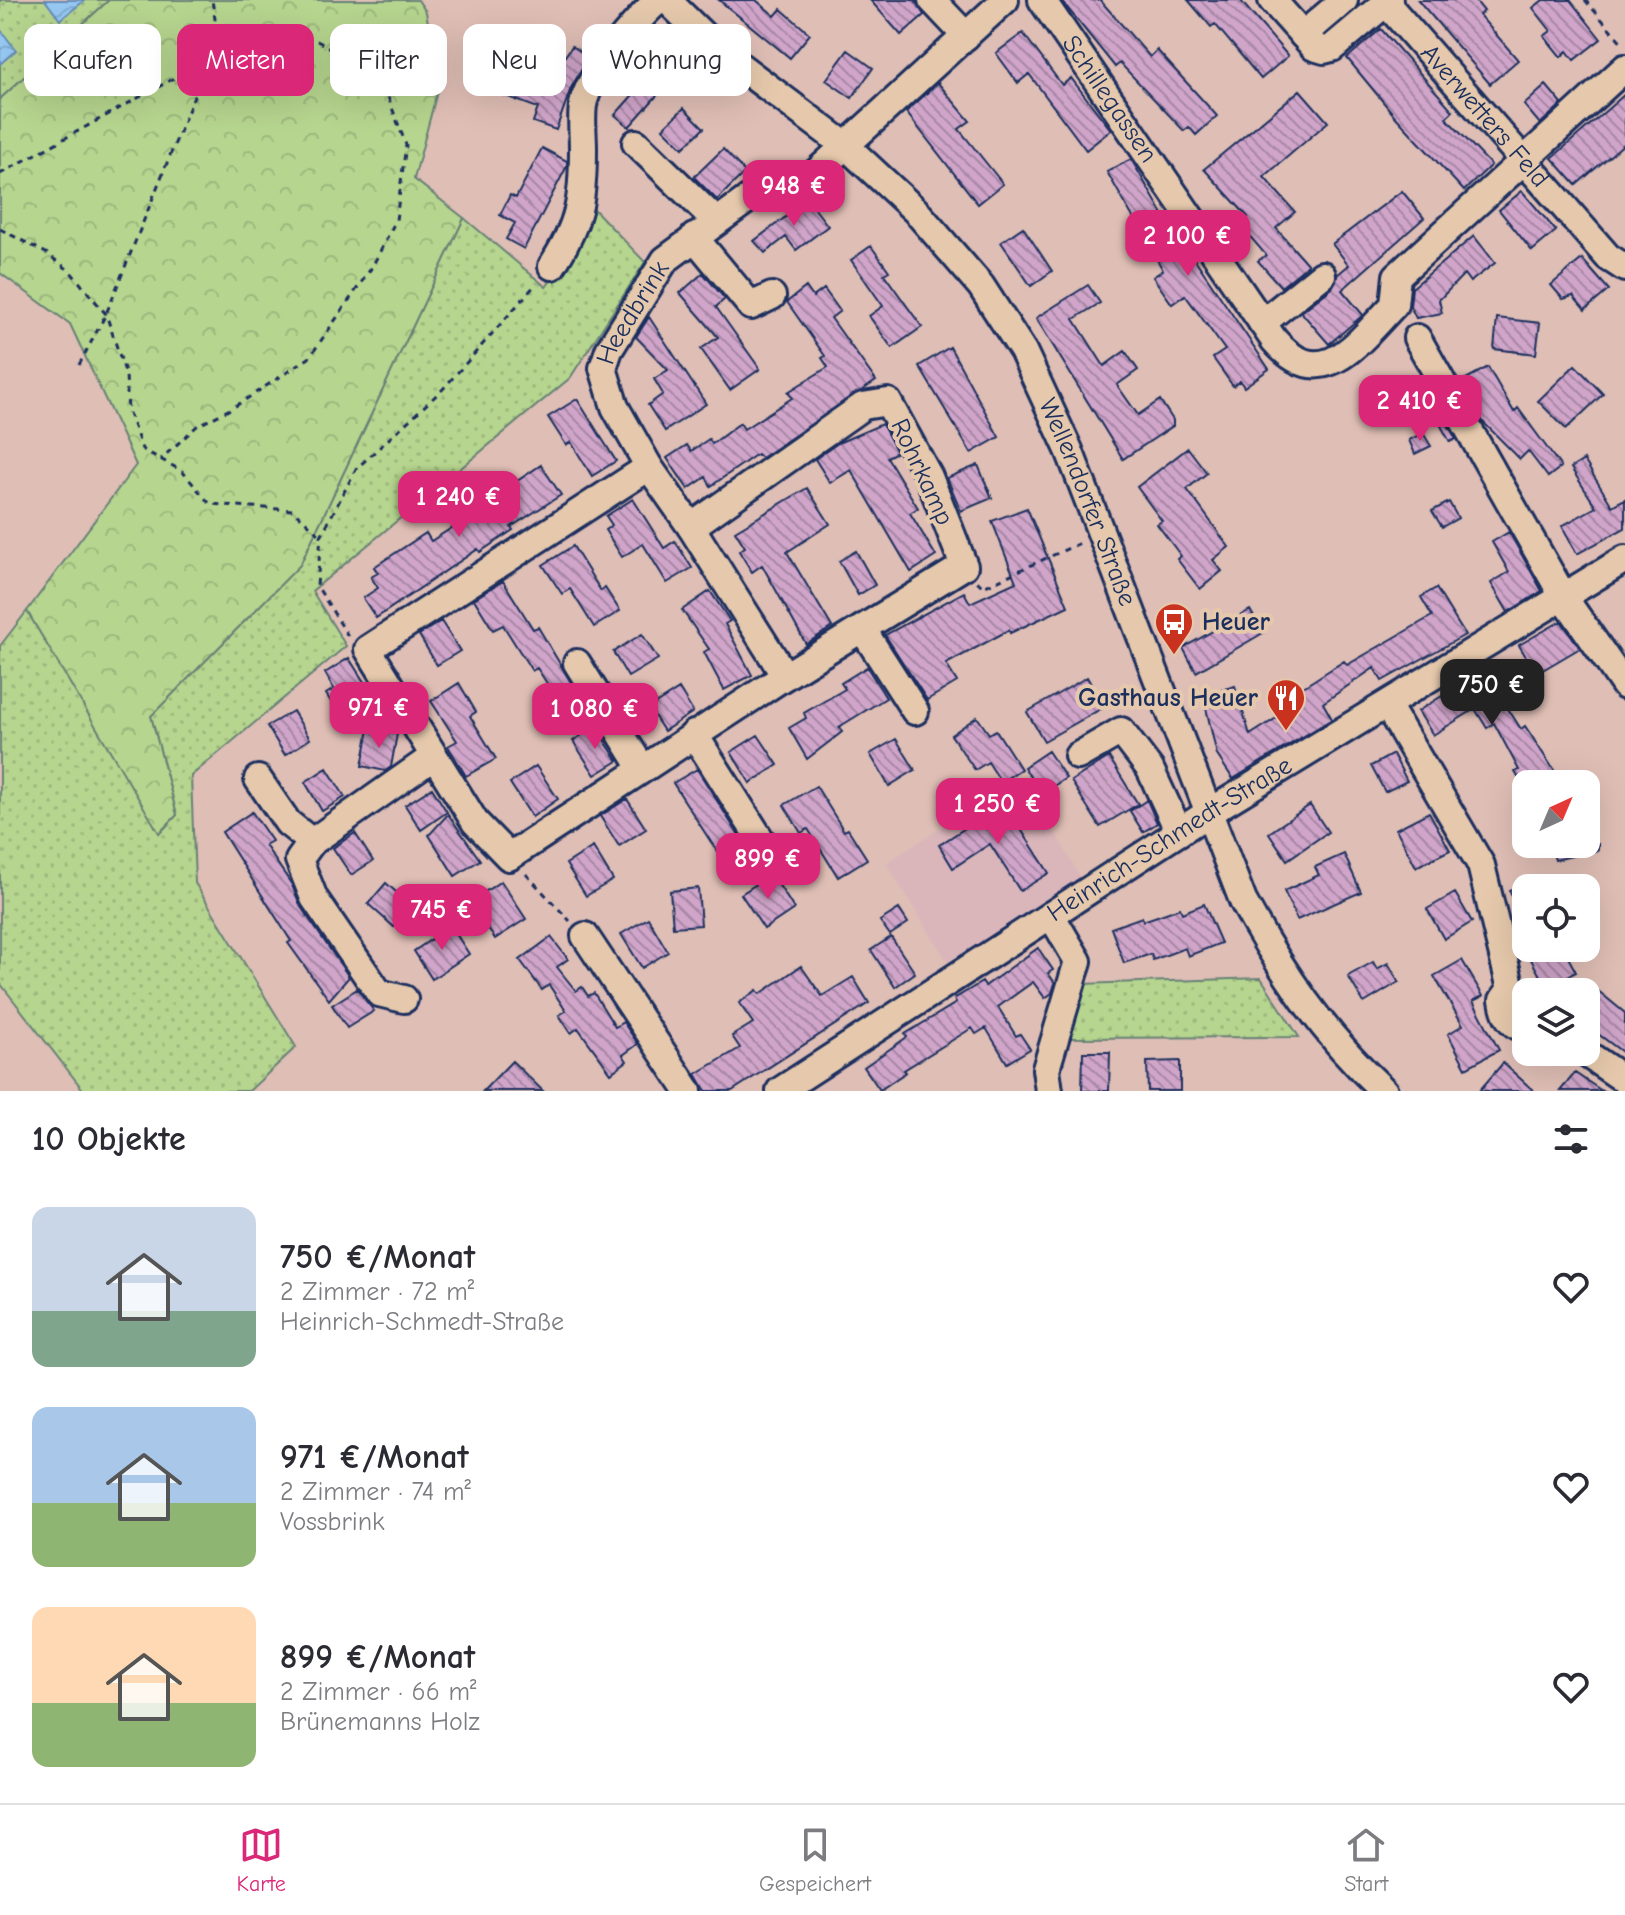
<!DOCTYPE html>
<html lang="de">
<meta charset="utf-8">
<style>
body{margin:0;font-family:"Comic Neue",sans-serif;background:#f7f7f7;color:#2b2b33;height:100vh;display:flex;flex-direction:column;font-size:30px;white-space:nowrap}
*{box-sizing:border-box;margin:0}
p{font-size:26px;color:#7c7c81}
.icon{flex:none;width:44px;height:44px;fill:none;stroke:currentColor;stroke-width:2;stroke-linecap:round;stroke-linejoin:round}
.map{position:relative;height:1091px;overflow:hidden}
.sheet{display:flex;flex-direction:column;background:#fff;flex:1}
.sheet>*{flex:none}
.top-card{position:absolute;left:24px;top:24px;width:800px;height:72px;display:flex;gap:16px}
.needle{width:52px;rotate:44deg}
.buttons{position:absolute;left:1512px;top:770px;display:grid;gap:16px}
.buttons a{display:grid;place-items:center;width:88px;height:88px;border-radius:16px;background:#fff;box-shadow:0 8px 32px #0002;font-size:40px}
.price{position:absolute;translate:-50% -68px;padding:0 18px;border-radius:16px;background:#db2777;color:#fff;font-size:26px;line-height:52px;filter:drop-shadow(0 2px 4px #0008)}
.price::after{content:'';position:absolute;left:50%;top:48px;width:24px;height:18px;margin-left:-12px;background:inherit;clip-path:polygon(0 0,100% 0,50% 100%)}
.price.current{background:#222;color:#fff}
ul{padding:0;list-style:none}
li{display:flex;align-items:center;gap:24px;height:200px;padding:0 32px}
li span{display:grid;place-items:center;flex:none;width:224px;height:160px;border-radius:16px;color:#555}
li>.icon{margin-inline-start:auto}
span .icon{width:96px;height:96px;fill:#fffc;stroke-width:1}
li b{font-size:34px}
h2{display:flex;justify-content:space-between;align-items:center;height:96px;padding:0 32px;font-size:34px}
.tag{padding:0 28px;border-radius:16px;background:#fff;box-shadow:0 8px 32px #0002;font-size:28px;line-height:72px}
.tag.current{background:#db2777;color:#fff}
.menu{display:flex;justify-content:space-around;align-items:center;height:112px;border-top:2px solid #e1e1e2;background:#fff;font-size:22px;color:#7c7c81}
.menu a{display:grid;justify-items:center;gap:4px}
.menu .current{color:#db2777}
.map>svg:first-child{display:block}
.built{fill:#dab6bb}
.grass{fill:url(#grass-dots);stroke:#688276;stroke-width:2}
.forest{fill:url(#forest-crowns);stroke:#688276;stroke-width:2}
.water{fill:url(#water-waves);stroke:#658bb7;stroke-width:2}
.building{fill:url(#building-back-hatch);stroke:#1b2f5e;stroke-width:2}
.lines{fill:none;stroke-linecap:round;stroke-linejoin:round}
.minor-casing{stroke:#1b2f5e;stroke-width:32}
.path{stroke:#1b2f5e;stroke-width:3;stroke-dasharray:6 6;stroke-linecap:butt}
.minor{stroke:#e6c9ac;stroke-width:26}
.labels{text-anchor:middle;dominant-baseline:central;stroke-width:8;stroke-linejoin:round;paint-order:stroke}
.street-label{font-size:26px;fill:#1b2f5e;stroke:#e6c9ac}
.poi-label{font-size:26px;font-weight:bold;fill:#1b2f5e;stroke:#e6c9ac;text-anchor:start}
</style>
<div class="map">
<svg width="1625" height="1091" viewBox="0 0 1625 1091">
<defs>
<pattern id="grass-dots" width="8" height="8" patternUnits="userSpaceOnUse" patternTransform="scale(2)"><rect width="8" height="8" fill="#b6d58e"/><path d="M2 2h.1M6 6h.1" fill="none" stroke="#9cb77d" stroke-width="1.8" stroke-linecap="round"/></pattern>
<pattern id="forest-crowns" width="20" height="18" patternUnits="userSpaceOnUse" patternTransform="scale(2)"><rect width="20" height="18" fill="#b6d58e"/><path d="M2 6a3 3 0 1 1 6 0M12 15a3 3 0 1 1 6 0" fill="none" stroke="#9cb77d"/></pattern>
<pattern id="water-waves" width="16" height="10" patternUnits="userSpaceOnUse" patternTransform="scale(2)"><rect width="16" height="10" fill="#96c8f2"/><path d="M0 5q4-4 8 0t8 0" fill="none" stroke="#81acd2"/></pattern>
<pattern id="building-back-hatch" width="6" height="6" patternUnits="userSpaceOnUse" patternTransform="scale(2)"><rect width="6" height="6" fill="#d0a5c9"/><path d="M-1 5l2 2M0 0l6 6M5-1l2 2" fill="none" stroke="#a887a6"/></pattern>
</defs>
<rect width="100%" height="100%" fill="#dfbeb5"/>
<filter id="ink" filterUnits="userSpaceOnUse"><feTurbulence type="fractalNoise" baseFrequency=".0125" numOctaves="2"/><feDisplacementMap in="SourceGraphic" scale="16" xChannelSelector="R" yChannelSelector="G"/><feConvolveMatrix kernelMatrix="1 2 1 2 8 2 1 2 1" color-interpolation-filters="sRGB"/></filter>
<g filter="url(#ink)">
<path class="built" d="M1024,775L1081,879L949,964L886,863Z"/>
<path class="grass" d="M0,0H109L0,99Z
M591,206L645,262L570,378L312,591L346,646L191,776L195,883L296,1047L249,1091H84L0,983V646L27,611L160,833L177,815L151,716L300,565L464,218L546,287L574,250Z
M1261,978L1299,1037L1065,1038L1081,984Z"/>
<path class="forest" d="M109,0H418L426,12L439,84L414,179L464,218L300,565L151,716L177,815L159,833L27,611L136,465L70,324L0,273V99Z"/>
<path class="water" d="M45,0H85L60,20Z
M0,29L16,50L0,64Z"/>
<path class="building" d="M719,0H756L775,16L781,9L810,34L790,58Z
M870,0H915L924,15L901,35Z
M1061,0H1100L1150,57L1157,50L1217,116L1196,135L1189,127L1184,131L1120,63L1115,67Z
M1188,0H1240L1288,56L1261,79L1215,24L1211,27Z
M1418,0H1475L1484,11L1479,15L1518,60L1490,84Z
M1543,0H1570L1601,39L1574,60L1567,51L1561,57L1544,36L1551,31L1533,8Z
M1381,29L1453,111L1446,118L1491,165L1464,191L1394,115L1347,58Z
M1023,33L1062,85L1071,78L1111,130L1086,150L1029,74L1018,83L996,53Z
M543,45L563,59L572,46L589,57L571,88L556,130L533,122L538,108L500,94L508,72L521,77Z
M848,50L873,68L852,98L826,80Z
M647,79L661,91L629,127L615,115Z
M938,83L970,121L959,129L1003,184L978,204L906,112Z
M1546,85L1562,104L1540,124L1524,105Z
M1300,90L1328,122L1264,177L1295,212L1276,228L1308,265L1281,287L1258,261L1266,255L1239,224L1248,217L1204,169Z
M1625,94V143L1576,185L1552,158Z
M684,108L704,128L683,148L663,128Z
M542,148L567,161V166L524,249L506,239L515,223L500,215L510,195L516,198Z
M723,149L745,172L717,200L694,177Z
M1131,159L1186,254L1190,252L1269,369L1244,387L1240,381L1233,386L1213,358L1225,350L1185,295L1172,304L1153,277L1163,270L1107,172Z
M1402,191L1424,218L1342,290L1363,315L1329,344L1301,312L1332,288L1338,274L1349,265L1332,244Z
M1522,191L1556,231L1532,251L1499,210Z
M808,200L828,226L796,250L786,237L765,253L754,241Z
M1023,227L1052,271L1031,286L1001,242Z
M1474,236L1495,263L1470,282L1464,274L1439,300L1442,313L1416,318L1410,306L1412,288Z
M871,246L889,271L884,274L922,327L892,348L869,316L883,306L851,260Z
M1582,259L1609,290L1585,310L1573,296L1563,299L1551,285Z
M703,273L725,299L716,307L760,369L730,390L701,349L718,337L680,293Z
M1088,285L1100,303L1074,319L1104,366L1125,351L1138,370L1117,385L1138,415L1160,400L1173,420V426L1123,459L1036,318Z
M806,287L813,297L824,289L840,311L831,318L876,381L761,458L757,454L711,486L706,477L688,489L667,458L687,445L691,451L709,439L712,444L740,423L744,429L792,398L788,392L828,367L822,358L825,356L787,302Z
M649,317L706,404L665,431L648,405L663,394L654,379L668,370L636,337Z
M1497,318L1540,323L1536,354L1494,349Z
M950,347L999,437L971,453L919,366Z
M1575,365L1603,394L1566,429L1538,401Z
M1488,367L1514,412L1518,408L1561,467L1548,477L1528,451L1520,459L1483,422L1474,406L1477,404L1464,380Z
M577,399L616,461L592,476L571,442L566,445L548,417Z
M1447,423L1456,439L1450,442L1441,426Z
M882,424L897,452L887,457L918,508L910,513L936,556L911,572L851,470L830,483L815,459L838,443Z
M1423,433L1431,446L1415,454L1409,440Z
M1188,448L1207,473L1187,489L1229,547L1213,560L1222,571L1200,589L1177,559L1181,556L1157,524L1162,521L1137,487Z
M1584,460L1612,506L1625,499V528L1577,554L1562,526L1596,507L1571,468Z
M541,465L561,495L511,527L513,530L480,552L478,549L376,618L363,598L378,588L371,577L378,573L374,567L426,533L431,541L461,522L454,512L487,491L492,498Z
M978,465L992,498L961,511L947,478Z
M807,488L830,524L787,552L832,627L806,644L762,565L752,572L739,551L745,547L735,531Z
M633,499L664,548L675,541L692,568L667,583L643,544L622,557L605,530L612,525L606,516Z
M1449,502L1458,518L1442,527L1432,511Z
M1027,508L1068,606L1010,633L1009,630L946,664L957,682L927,700L885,635L964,592L970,603L1016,582L992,521Z
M1509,532L1542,591L1508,612L1491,583L1509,572L1492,542Z
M573,546L601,591L605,588L620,611L594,627L570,589L562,594L543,565Z
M856,551L875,585L858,595L839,561Z
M503,581L533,629L538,627L585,706L552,726L543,712L559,702L537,668L532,671L503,625L493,630L474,599Z
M1436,588L1465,635L1382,681L1374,668L1323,703L1332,719L1233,779L1217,755L1203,695L1235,686L1250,735L1292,708L1286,698L1344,661L1347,665L1432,616L1421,597Z
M710,591L730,621L725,624L752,675L724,690L704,652L709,649L682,610Z
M1250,610L1263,633L1196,672L1183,648Z
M441,621L460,651L437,665L419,635Z
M1561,621L1580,648L1536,674L1519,645Z
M642,634L658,659L628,677L613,652Z
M349,658L369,690L336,710L326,694L334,689L325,673Z
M867,667L886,698L839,727L842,732L807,759L789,728L806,718L804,713L845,689L841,683Z
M1477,674L1490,694L1496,690L1521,729L1525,726L1563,784H1522L1515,772L1519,770L1494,723L1487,728L1475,709L1433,735L1418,711Z
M1087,677L1104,707L1044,741L1027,712Z
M459,683L476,712L470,716L496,759L466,776L448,746L457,741L431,701Z
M679,689L693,712L664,731L649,708Z
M293,711L310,739L285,755L267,726Z
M977,717L989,734L996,730L1021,769L1001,782L988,762L975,770L951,735Z
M595,726L618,761L595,775L573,741Z
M369,729L397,734L391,767L385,771L362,766Z
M758,735L778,765L750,783L731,752Z
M896,739L915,770L889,786L870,754Z
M1048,751L1066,778L1041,794L1024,767Z
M1393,754L1407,781L1385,792L1371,766Z
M1109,757L1138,804L1100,827L1071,781Z
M536,766L558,799L532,817L510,783Z
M327,768L345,797L322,811L305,782Z
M697,769L750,853L727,867L673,783Z
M816,786L844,831L848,829L867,859L838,877L808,829L801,833L784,805Z
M432,788L447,812L421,830L405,805Z
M627,799L646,829L619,846L600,816Z
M1147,800L1157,823L1143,832L1130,811Z
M1004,803L1049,873L1020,891L990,844L953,868L939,845Z
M1310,805L1328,832L1287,860L1269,833Z
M252,812L272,841L265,845L292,885L301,907L349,977L329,1000L288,943L291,941L222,832Z
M1429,812L1450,850L1416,867L1396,829Z
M448,814L480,860L455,876L429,835Z
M355,833L373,861L351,875L333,848Z
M1550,844H1598V850L1555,860Z
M593,847L613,880L586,896L566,864Z
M1344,854L1361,892L1297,920L1284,891L1319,875L1315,867Z
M772,874L794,909L764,929L741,894Z
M501,881L526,919L495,939L470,902Z
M386,883L413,907L394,927L368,904Z
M1526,883V926L1509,890Z
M698,888L701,925L673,927L670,891Z
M1455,893L1472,922L1444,939L1427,909Z
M1204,904L1221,943L1188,956L1185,948L1153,960L1151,954L1124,963L1111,928L1142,917L1143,921L1180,908L1182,913Z
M899,909L908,923L890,935L880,921Z
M648,918L668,952L642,968L621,934Z
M451,926L469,954L432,979L414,951Z
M551,937L568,959L557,967L576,991L582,987L588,996L594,993L615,1027L623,1022L638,1044L623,1055L627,1061L611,1073L578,1028L571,1033L559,1015L566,1011L549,985L542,990L520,960Z
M891,937L915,973L895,987L871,950Z
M1038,948L1053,970L1048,973L1055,983L1052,993L1045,998L1033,982L998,1007L1016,1036L1020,1034L1030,1049L1007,1063L986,1028L976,1034L972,1028L904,1070L906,1072L880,1090L864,1067L907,1037L905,1034L956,1003L954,999L982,982L985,986Z
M1535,948H1563L1576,972L1546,987L1527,952Z
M1462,960L1483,996L1473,1001L1499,1050L1466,1068L1448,1034L1463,1025L1434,976Z
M1373,962L1377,969L1388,963L1399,982L1364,1003L1348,976Z
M801,966L822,996L853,977L869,1003L732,1091H706L696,1074L740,1048L732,1036L753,1023L739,1003L757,990L760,994Z
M1586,981L1625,1013V1054L1586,1025Z
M357,989L374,1011L347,1028L332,1005Z
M1083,1052H1110L1109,1091H1082Z
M512,1061L543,1091H483Z
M1180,1061V1091H1148L1147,1062Z
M1503,1063L1534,1091H1479Z
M1575,1073L1602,1091H1560Z"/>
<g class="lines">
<g class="minor-casing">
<g id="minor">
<path id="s1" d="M667,0L717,49L846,146L916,211L981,286L1023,351L1069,450L1243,901C1282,973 1324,1035 1384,1091"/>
<path d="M932,0L966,36"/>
<path id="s2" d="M1042,0L1274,340C1322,396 1357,343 1394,305L1397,276L1625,68"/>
<path d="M1272,0L1314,47L1324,50L1332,48L1389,0"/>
<path id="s3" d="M1386,3L1608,257L1625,268"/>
<path d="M1303,35L1344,0"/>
<path d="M636,143L716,221"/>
<path d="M694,237L751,306L772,296"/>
<path d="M552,266C580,223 583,199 583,149C583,135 581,119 583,105C589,73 635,22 658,0"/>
<path d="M1262,323L1322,275"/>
<path d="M1417,338L1563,596L1625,686"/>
<path d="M649,467L368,649L475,822L509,857L785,676L964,566L929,477L888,402L863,406L691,527"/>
<path d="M863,630L915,711"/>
<path d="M577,663L642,768"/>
<path id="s4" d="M785,676L691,527L649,467L615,407L603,368L609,350L665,260L752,196L810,178L1005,0"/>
<path d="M1387,705L1481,865L1511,989L1503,1000C1505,1014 1511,1027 1526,1028"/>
<path d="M694,734L769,853"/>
<path d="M1078,756L1121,731L1150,769L1179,832"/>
<path d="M258,779L288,823L312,842"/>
<path d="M585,936L688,1091"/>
<path d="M404,999L379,993L314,898L299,860L312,842L433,757"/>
<path d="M1584,1052L1625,1080"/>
<path id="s5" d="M780,1091L1208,813L1625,559"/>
<path d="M1049,1091L1046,1069L1078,961L1051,915"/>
</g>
</g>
<path class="path" d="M1585,0L1624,45
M0,174L209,59L317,41L379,73L406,145L396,220L372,267L309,358L234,407L197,426L161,459
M0,229L46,253L70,271L106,314L126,375L128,411L142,449L182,471L210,504L293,510L321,536
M79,365L106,314L209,59L215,19L212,0
M977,581L983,587L1082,542
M348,636L317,586L321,536L356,469L443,389L537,283
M526,874L570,921"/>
<use href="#minor" class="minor"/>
</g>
</g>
<defs>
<g id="bus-pin" transform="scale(2)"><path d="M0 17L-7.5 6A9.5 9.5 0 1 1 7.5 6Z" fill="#c8321e" stroke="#e6c9ac"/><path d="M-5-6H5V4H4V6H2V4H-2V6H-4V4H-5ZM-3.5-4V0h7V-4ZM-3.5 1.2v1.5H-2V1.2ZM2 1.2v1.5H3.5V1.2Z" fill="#fff"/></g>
<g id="restaurant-pin" transform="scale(2)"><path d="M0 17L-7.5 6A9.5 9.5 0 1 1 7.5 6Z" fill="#c8321e" stroke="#e6c9ac"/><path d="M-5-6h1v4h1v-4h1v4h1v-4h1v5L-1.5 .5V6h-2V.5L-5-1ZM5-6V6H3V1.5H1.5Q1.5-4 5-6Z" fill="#fff"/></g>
</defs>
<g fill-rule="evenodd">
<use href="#bus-pin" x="1174" y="622"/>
<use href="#restaurant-pin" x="1286" y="698"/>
</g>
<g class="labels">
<g class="street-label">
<text stroke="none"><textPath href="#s2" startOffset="120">Schillegassen</textPath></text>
<text stroke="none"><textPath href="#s3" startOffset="150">Averwetters Feld</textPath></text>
<text stroke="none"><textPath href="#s4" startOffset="422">Heedbrink</textPath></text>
<text transform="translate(922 472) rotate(65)">Rohrkamp</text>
<text stroke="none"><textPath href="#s1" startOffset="668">Wellendorfer Straße</textPath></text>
<text stroke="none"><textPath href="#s5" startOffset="464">Heinrich-Schmedt-Straße</textPath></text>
</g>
<g class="poi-label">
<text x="1202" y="622">Heuer</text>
<text x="1258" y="698" text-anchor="end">Gasthaus Heuer</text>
</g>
</g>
</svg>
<div class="buttons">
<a><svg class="needle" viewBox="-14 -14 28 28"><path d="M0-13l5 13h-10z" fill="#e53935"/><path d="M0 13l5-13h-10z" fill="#7c7c81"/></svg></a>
<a><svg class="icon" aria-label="locate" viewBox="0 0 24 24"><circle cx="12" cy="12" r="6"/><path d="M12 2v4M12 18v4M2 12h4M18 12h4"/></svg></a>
<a><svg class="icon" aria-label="layers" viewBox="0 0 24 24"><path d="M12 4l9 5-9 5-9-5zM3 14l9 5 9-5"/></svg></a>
</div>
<b class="price" style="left:794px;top:228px">948 €</b>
<b class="price" style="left:1188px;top:278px">2 100 €</b>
<b class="price" style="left:1420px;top:443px">2 410 €</b>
<b class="price" style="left:459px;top:539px">1 240 €</b>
<b class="price current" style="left:1492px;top:727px">750 €</b>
<b class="price" style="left:379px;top:750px">971 €</b>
<b class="price" style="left:595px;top:751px">1 080 €</b>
<b class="price" style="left:998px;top:846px">1 250 €</b>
<b class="price" style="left:768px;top:901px">899 €</b>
<b class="price" style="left:442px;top:952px">745 €</b>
<div class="top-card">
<a class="tag">Kaufen</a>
<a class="tag current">Mieten</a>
<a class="tag">Filter</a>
<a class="tag">Neu</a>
<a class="tag">Wohnung</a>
</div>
</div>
<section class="sheet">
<h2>10 Objekte<svg class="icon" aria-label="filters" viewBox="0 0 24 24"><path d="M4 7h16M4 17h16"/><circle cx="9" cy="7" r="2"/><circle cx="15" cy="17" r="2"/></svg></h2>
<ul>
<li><span style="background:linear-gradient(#c9d6e8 65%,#7fa58c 0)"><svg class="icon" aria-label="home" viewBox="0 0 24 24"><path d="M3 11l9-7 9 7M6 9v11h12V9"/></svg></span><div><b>750 €/Monat</b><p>2 Zimmer · 72 m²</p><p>Heinrich-Schmedt-Straße</p></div><svg class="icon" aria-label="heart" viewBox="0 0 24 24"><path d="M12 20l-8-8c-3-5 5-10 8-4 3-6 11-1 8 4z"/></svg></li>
<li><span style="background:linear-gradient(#a9c7e8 60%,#8fb573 0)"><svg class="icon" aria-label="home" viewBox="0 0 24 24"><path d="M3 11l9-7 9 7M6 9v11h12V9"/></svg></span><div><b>971 €/Monat</b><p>2 Zimmer · 74 m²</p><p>Vossbrink</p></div><svg class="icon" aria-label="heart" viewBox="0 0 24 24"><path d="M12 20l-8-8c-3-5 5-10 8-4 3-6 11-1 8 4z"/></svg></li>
<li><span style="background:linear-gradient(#ffd9b3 60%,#8fb573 0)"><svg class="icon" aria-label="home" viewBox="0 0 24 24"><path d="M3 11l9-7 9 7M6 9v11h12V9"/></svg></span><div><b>899 €/Monat</b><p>2 Zimmer · 66 m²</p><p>Brünemanns Holz</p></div><svg class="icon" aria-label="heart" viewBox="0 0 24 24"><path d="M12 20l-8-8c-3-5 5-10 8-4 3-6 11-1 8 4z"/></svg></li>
</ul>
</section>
<nav class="menu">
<a class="current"><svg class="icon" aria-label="map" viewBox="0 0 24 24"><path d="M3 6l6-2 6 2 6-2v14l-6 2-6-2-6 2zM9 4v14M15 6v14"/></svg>Karte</a>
<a><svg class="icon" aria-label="saved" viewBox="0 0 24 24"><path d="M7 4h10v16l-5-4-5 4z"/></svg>Gespeichert</a>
<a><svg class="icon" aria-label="home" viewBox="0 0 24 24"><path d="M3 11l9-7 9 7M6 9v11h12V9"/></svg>Start</a>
</nav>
